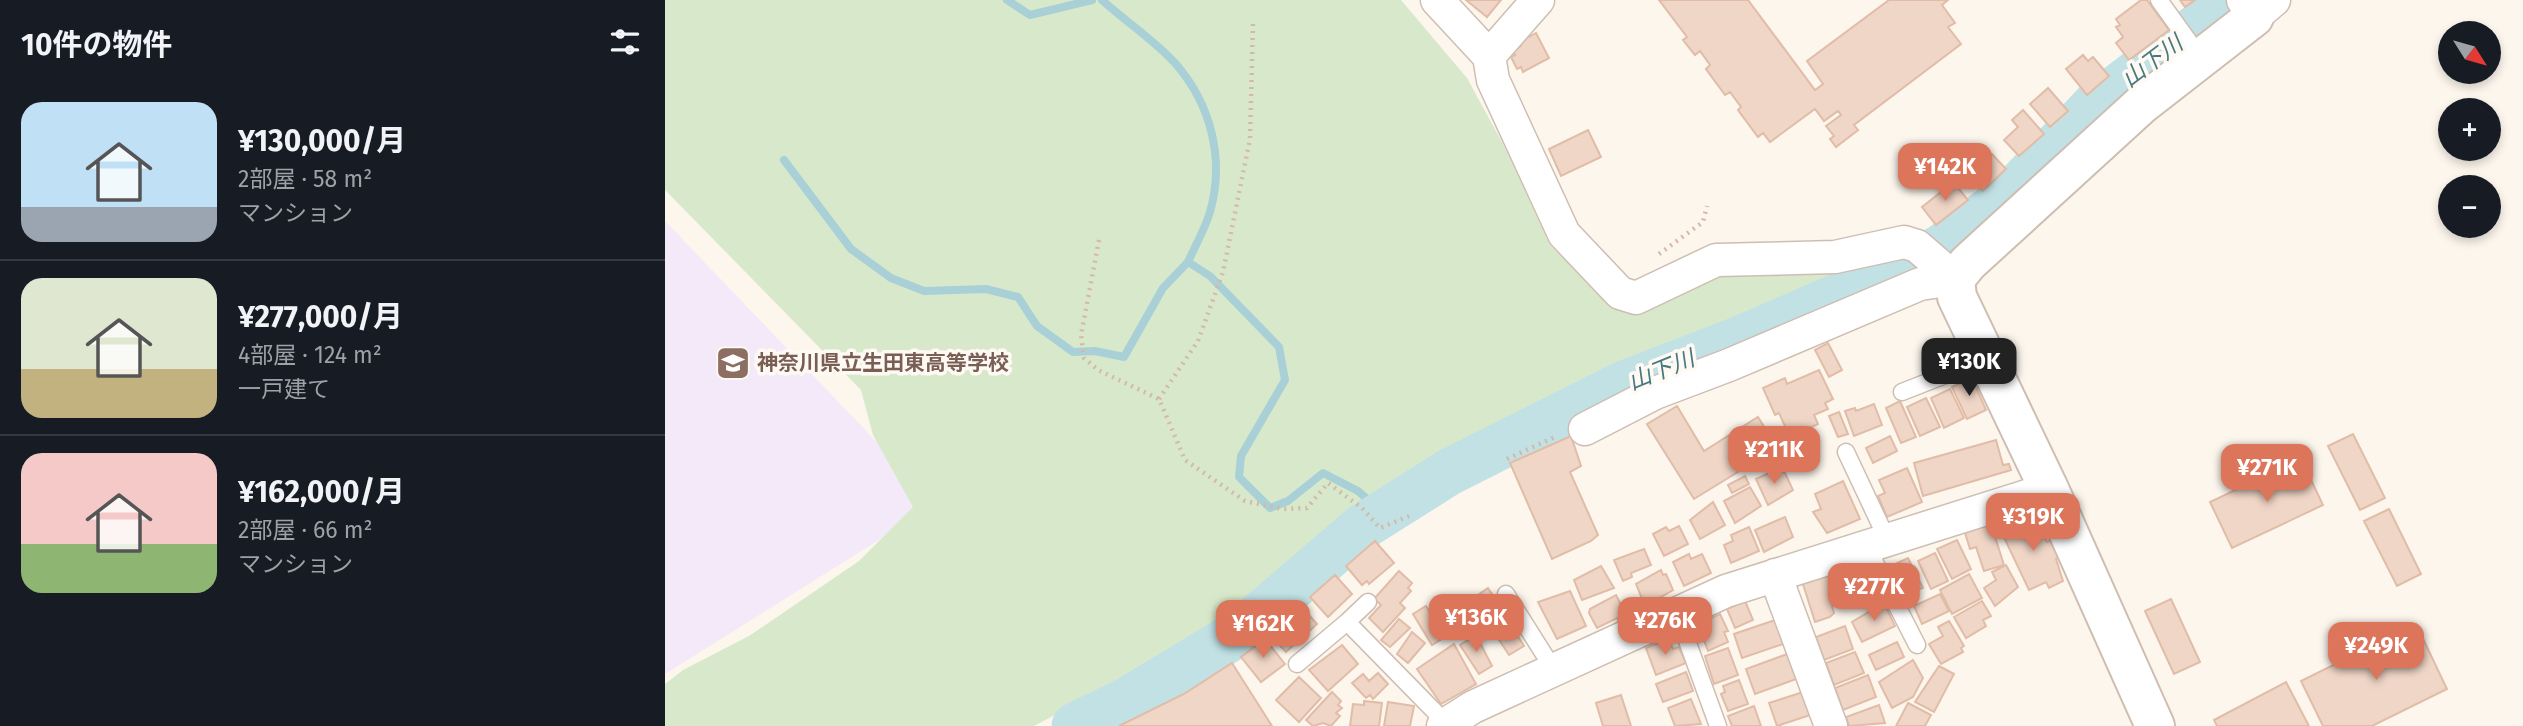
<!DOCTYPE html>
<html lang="ja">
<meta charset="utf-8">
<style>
body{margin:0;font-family:"Fira Sans","Noto Sans JP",sans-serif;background:#20242c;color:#f1f3f6;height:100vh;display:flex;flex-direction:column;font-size:26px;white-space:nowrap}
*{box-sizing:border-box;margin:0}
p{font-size:23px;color:#9ea1a6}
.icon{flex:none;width:38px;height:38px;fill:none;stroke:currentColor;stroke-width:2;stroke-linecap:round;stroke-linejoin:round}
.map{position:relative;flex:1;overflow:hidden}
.panel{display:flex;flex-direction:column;background:#171b24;width:665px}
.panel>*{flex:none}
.needle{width:46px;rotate:127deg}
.controls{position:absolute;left:1773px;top:21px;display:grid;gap:14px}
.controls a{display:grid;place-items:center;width:63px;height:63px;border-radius:50%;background:#171b24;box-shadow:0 4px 10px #0003;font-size:35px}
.price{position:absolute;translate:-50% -60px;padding:0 16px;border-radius:14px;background:#dd755b;color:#fff;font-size:23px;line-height:46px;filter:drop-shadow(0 2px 4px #0008)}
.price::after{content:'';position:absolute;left:50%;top:42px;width:21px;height:16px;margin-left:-10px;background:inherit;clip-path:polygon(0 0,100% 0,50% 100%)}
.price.on{background:#222;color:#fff}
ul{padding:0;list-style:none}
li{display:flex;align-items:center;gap:21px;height:175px;padding:0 21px}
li+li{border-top:2px solid #363941}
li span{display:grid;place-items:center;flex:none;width:196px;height:140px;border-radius:21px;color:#555}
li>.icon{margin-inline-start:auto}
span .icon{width:84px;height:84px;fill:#fffc;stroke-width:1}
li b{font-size:30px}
h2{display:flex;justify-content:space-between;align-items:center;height:84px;padding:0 21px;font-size:30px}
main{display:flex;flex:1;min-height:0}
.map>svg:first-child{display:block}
.education{fill:#f3e9f9}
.green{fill:#d8e9cb}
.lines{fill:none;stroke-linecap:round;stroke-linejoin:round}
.stream{stroke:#a8d0d6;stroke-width:8}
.river{stroke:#c1e1e5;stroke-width:47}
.building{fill:#f0d6c6;stroke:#e1bca7;stroke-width:2}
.service-casing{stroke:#cebeb2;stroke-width:19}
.minor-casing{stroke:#cebeb2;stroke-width:35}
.tertiary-casing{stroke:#cebeb2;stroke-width:42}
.path{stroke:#d5b9a8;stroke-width:4.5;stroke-dasharray:2 5;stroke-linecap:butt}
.service{stroke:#fff;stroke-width:16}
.minor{stroke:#fff;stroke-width:32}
.tertiary{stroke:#fff;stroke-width:38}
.labels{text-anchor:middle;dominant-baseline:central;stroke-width:7;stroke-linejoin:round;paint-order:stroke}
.education-label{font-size:21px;font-weight:bold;fill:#785e54;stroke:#fefaf3;text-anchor:start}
.water-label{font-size:23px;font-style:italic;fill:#477881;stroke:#fefaf3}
</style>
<main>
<section class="panel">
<h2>10件の物件<svg class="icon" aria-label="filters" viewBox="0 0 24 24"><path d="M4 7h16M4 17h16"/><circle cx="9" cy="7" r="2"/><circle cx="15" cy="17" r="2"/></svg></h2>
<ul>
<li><span style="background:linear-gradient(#bfe0f5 75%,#9aa5b1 0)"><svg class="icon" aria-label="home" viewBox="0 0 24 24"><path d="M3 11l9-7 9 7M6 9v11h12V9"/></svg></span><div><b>¥130,000/月</b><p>2部屋 · 58 m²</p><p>マンション</p></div></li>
<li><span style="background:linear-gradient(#dfe7d0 65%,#c2b280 0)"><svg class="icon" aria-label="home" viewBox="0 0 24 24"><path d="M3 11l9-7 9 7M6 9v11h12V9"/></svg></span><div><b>¥277,000/月</b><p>4部屋 · 124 m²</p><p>一戸建て</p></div></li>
<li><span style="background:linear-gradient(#f6c9c9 65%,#8fb573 0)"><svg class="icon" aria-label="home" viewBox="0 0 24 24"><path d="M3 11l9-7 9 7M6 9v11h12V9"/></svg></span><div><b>¥162,000/月</b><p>2部屋 · 66 m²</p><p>マンション</p></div></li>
</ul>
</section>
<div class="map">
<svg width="1858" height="726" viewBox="0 0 1858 726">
<rect width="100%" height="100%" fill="#fcf6ed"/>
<path class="education" d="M0,221L271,504L0,674Z"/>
<path class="green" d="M0,0H736L802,78L838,144L885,245L946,306L971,312L1059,273L1229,254L1234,260L952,373L780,462L727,494L690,522L646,565L570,621L369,726H0V684L18,670L84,636L194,561L248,507L208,435L196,390L0,190Z"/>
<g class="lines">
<path class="stream" d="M342,0L365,15L427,0
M437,0C460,21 489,40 510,63C546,104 560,159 545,212C540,229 530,246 523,262
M119,160L186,249L226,278L259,291L321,289L353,297L372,326L408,352L430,351L459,357L498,288L523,262L545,276L614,347L620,380L576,456L574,477L605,508L623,501L658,473L693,491L718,513"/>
<path class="river" d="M410,726L463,700L574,633L700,525L784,472L957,385L1071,341L1239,268L1277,247L1348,192L1431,104L1568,0"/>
</g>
<path class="building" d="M801,0H836L822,17Z
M994,0H1083L1150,90L1158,84L1142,61L1224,0H1283L1277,5L1290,23L1283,27L1296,44L1189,125L1193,130L1171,147L1165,139L1169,136L1161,126L1176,115L1173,111L1159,121L1150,109L1105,142L1098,133L1093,137L1073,110L1076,107L1065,92L1060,95L1041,69L1045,65L1035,51L1030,55L1018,40L1022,37Z
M1476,0H1482L1504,30L1464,60L1451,43L1458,37L1451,27L1455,25L1451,19Z
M1515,0H1530L1520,7Z
M871,33L884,58L858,72L856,67L852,69L846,57L850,55L848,51L856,46L854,42Z
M1418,55L1423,61L1428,57L1444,76L1422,95L1401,69Z
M1383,88L1403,111L1385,127L1365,104Z
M1358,110L1379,134L1354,156L1339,140L1353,127L1347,120Z
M923,130L936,157L896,176L884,149Z
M1319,151L1324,156L1327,154L1341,169L1318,191L1302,174L1308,168L1304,164Z
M1286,179L1303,200L1271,225L1257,207L1281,188L1278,185Z
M1163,343L1177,370L1164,377L1150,350Z
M1154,370L1168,399L1160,403L1163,409L1149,415L1153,424L1125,437L1114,413L1110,415L1098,388L1120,378L1122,384Z
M1307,378L1321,410L1302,419L1287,387Z
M1285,389L1299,418L1279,428L1266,398Z
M1261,398L1275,427L1255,436L1242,407Z
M1235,401L1251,437L1236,443L1221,408Z
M1209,404L1217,425L1189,436L1180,411L1190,408L1191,411Z
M1012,406L1039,451L1093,417L1112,448L1029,499L982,424Z
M1174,412L1183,434L1173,437L1164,416Z
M1688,434L1720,498L1695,510L1663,446Z
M906,436L916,466L905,472L933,535L926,541L887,559L845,463Z
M1225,436L1232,451L1208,463L1201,448Z
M1331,440L1338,465L1344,464L1346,470L1258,496L1249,463Z
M1636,459L1658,505L1567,548L1545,502Z
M1242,468L1257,502L1222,517L1213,496L1220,493L1214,480Z
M1119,471L1128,490L1103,505L1091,479L1106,472L1108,476Z
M1080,476L1084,484L1067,493L1063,485Z
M1178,481L1195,519L1162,533L1148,512L1156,509L1150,494Z
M1085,487L1096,506L1070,523L1059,501Z
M1048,502L1060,525L1035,539L1025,520Z
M1724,509L1756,574L1732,586L1699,521Z
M1368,513L1382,542L1387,540L1395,557L1391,559L1398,581L1384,588L1381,582L1364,590L1335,529Z
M1120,517L1128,537L1099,552L1090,530Z
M1326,524L1339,565L1319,571L1311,547L1305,549L1300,533Z
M1014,526L1023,544L999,556L988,534L1001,527L1004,531Z
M1084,527L1094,551L1066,563L1059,545L1068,541L1066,535Z
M1292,540L1306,569L1287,579L1272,549Z
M710,541L729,563L704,584L702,581L697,585L681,566Z
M979,549L986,565L966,573L967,577L958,581L949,560Z
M1270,553L1283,581L1266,589L1253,561Z
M1024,554L1026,559L1037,554L1046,573L1019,586L1008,562Z
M1243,558L1258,588L1242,593L1228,565Z
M1192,564L1202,595L1167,606L1169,613L1165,617L1150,622L1137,581Z
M1341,565L1353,587L1330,606L1319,588L1331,580L1327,572Z
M936,566L949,588L917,600L909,580Z
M996,570L998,575L1001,574L1008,590L980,606L971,584Z
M734,571L747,583L743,588L746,591L735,603L740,608L718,632L704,618L716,605L709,599Z
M1304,574L1317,598L1287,614L1275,590Z
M670,575L687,594L663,617L645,597Z
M823,588L836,608L816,621L803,602Z
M905,591L921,626L892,639L873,602Z
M1275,594L1284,611L1257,624L1249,606Z
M951,595L962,617L954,622L952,618L932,628L924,613L925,609Z
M1506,599L1535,662L1509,674L1480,611Z
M1080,601L1088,620L1070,628L1062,609Z
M1317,601L1326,616L1318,620L1321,626L1301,638L1289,617Z
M801,602L814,623L792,638L778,617Z
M1219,603L1230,626L1197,642L1187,622Z
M634,604L652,624L638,637L619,617Z
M761,606L780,637L767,645L748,614Z
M1055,614L1063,631L1059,632L1063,642L1043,651L1033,624Z
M840,616L859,646L844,655L825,626Z
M734,619L745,628L725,647L716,640Z
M1113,619L1121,643L1077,658L1069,634Z
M616,620L634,640L621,652L603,633Z
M1284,621L1299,646L1296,648L1298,652L1276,664L1264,644L1278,636L1273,627Z
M1751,624L1782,689L1707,726H1658L1636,681Z
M1180,626L1188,649L1159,660L1151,637Z
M747,632L760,643L743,663L732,654Z
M811,635L827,666L814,674L795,645Z
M600,639L620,664L596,682L576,657Z
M1003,639L1008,649L1014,647L1021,663L991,675L981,648Z
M1232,642L1239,657L1211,670L1204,655Z
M789,644L811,684L776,704L752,669Z
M677,645L693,664L663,691L644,670Z
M1063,648L1073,675L1049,684L1040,656Z
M1190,652L1199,673L1169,685L1161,663Z
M1125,653L1134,678L1090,694L1081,669Z
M1248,660L1258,678L1248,697L1227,708L1214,682Z
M567,663L607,726H454L519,694Z
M1274,666L1289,674L1269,712L1250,702Z
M1021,672L1028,691L998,702L991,684Z
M713,673L723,684L708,699L705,695L701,698L687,683L698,674L704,681Z
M1203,675L1211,697L1178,710L1170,688Z
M634,677L656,698L634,722L611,700Z
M1074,680L1083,704L1063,711L1056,694L1060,692L1058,686Z
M1621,682L1644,726H1552L1549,720Z
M1141,691L1145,715L1112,726L1104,703Z
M667,692L676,701L673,705L677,708L671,713L675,716L666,726L658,723L648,726L641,720Z
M956,695L966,726H938L931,703Z
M1026,699L1036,724L1010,726L1003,708Z
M699,701L717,703L714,726H685L688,704L699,705Z
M723,702L749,706L745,726H719Z
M1243,703L1266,715L1260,726H1231Z
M1214,705L1220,723L1184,726L1181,717Z
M1089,706L1096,726H1067L1063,716Z"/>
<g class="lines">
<g class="service-casing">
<path id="service" d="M1494,0L1535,57
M1237,392L1321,359
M1181,452L1222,539
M1201,545L1252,645
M841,594L889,670
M703,602L682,622L782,724
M1012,613L1053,726
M632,664L682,622"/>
</g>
<g class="minor-casing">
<path id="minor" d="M772,0L824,56L828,80L899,234L955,293L971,298L1051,260L1170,257L1239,242L1252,246L1290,279
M1578,0L1589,17L1609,0
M824,56L873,0
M920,429L990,393L1064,365L1255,284L1290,279
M1110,575L1166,726
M778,726L808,707L1061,591L1384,489"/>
</g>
<g class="tertiary-casing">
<path id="tertiary" d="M1490,726L1384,489L1292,297L1290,279L1303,263L1476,105L1589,17"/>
</g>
<path class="path" d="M434,240L416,335L419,358L433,370L494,399L520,460L580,501L618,509L642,508L663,483L697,508L715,528L744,516
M994,254L1038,222L1042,206
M494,399L533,341L558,272L585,139L588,23
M842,459L892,436"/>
<use href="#service" class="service"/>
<use href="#minor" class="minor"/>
<use href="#tertiary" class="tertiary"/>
</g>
<defs>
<g id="school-square" transform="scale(1.75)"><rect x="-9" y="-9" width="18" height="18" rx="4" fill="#8d6e63" stroke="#fefaf3"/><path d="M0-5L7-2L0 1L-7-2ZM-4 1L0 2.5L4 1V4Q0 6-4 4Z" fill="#fff"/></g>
</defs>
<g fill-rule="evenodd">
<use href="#school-square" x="68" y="363"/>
</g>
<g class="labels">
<g class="education-label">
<text x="92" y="363">神奈川県立生田東高等学校</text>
</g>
<g class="water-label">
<text transform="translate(1487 61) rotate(-37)">山下川</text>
<text transform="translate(996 370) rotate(-22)">山下川</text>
</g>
</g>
</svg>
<div class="controls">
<a><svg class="needle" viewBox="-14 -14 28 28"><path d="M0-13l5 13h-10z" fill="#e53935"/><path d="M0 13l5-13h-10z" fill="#9ea1a6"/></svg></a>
<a>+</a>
<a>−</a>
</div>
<b class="price" style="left:1280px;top:203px">¥142K</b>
<b class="price on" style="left:1304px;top:398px">¥130K</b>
<b class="price" style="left:1109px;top:486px">¥211K</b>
<b class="price" style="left:1602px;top:504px">¥271K</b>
<b class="price" style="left:1368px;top:553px">¥319K</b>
<b class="price" style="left:1209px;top:623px">¥277K</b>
<b class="price" style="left:811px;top:654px">¥136K</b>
<b class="price" style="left:1000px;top:657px">¥276K</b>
<b class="price" style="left:598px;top:660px">¥162K</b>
<b class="price" style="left:1711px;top:682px">¥249K</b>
</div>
</main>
